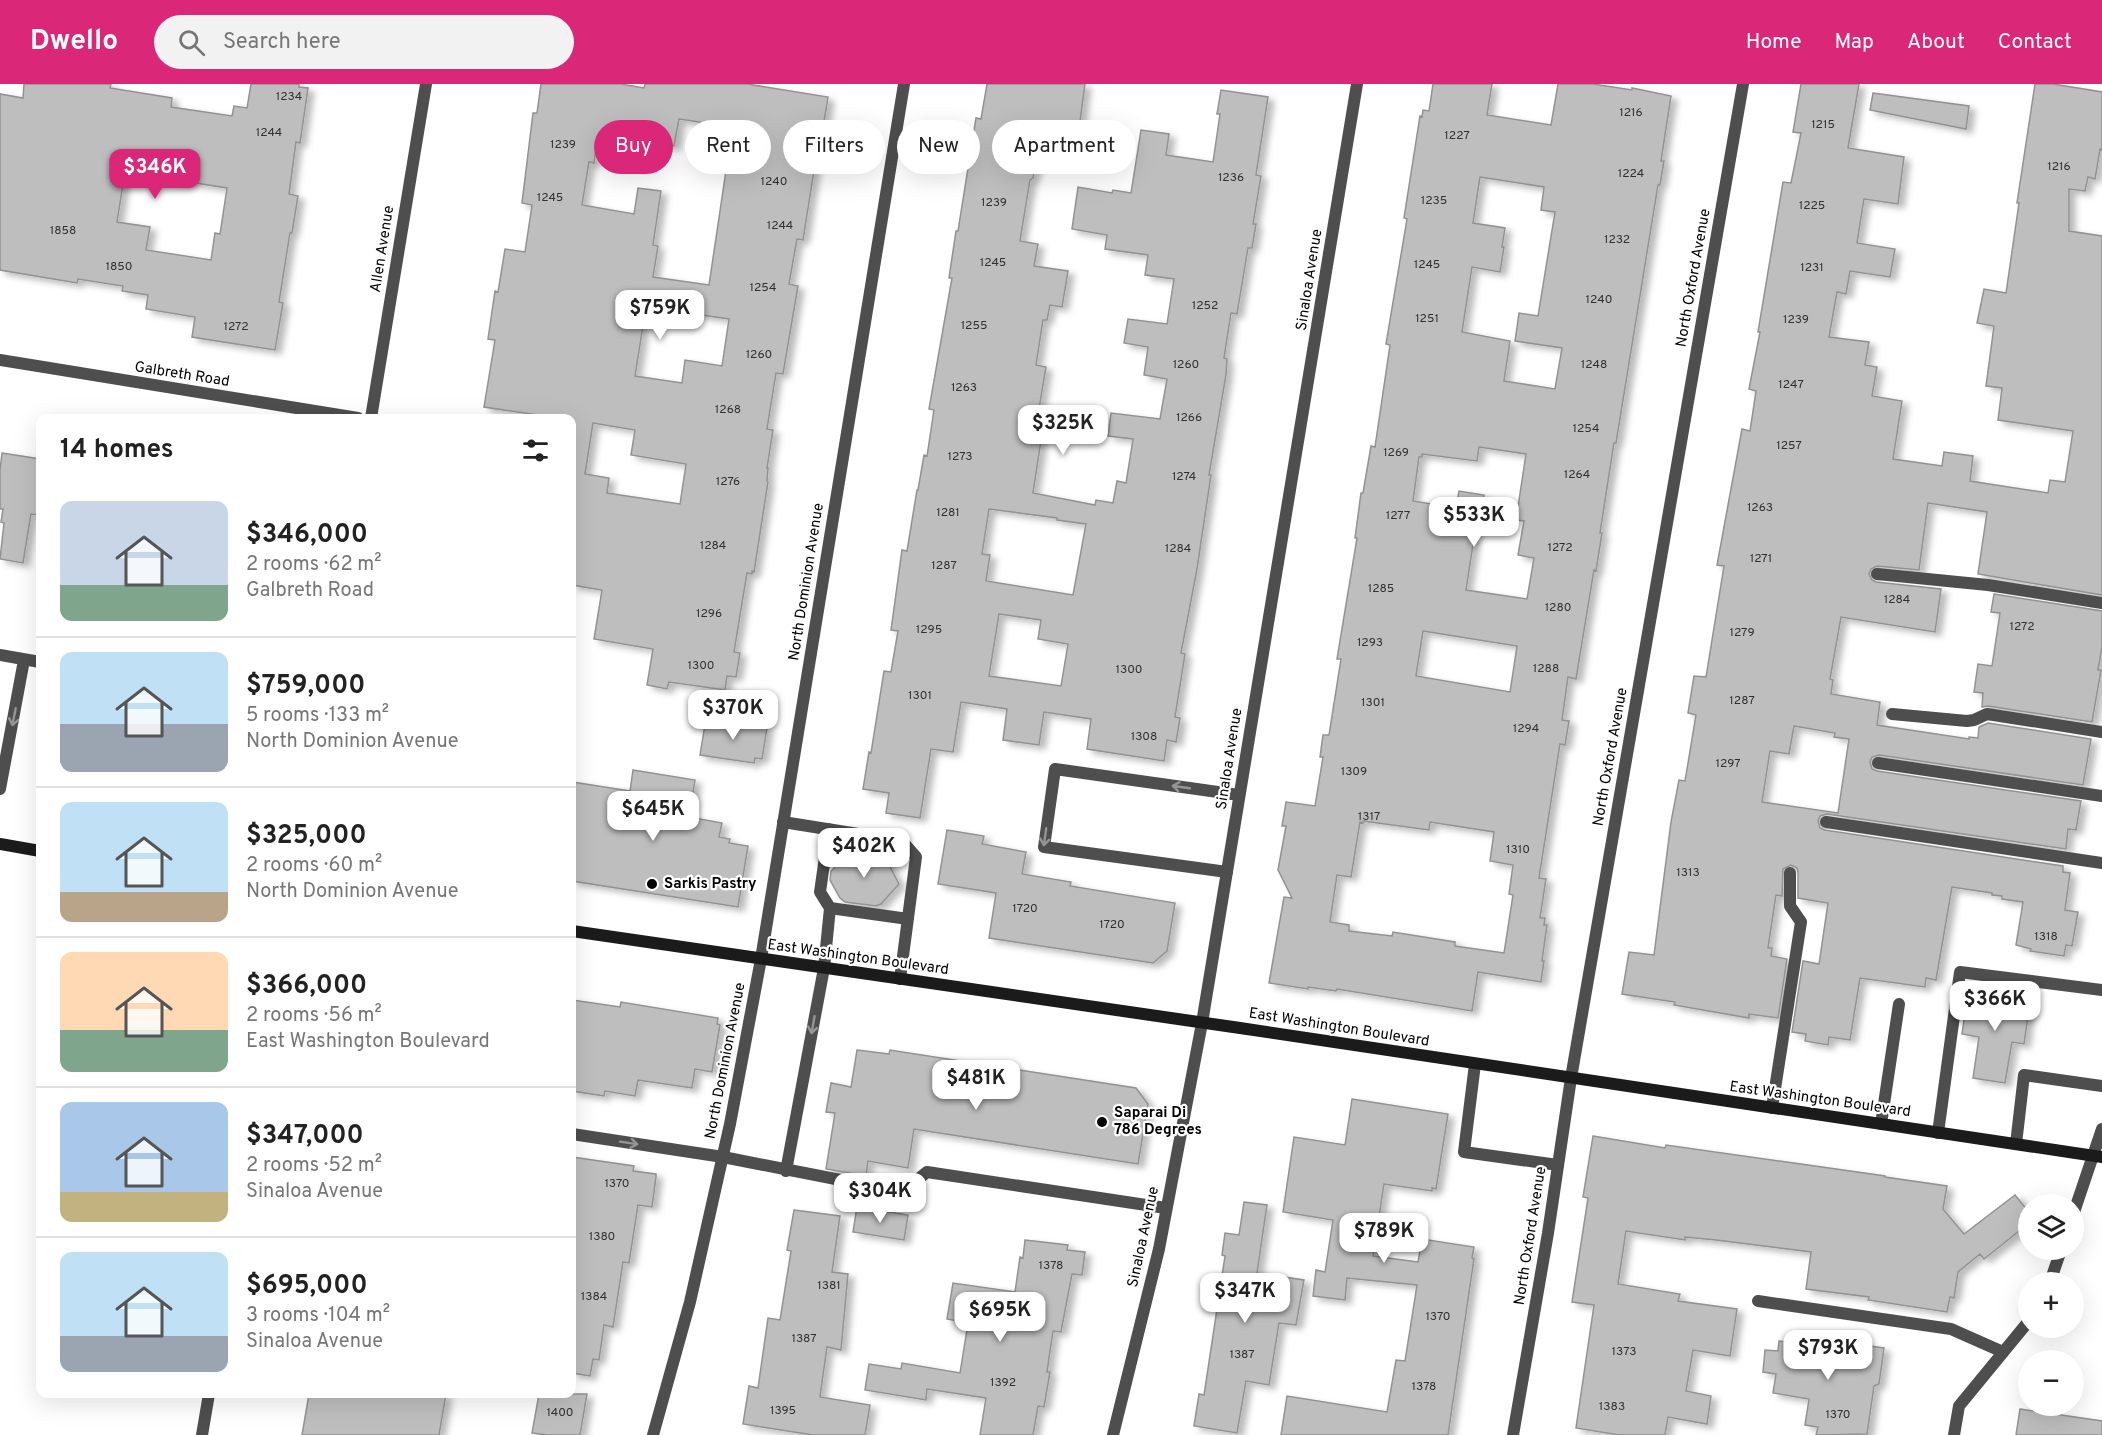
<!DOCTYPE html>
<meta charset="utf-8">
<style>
body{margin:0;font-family:Overpass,sans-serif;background:#f2f2f2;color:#222;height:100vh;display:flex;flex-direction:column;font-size:22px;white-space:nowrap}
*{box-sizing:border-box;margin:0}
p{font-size:20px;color:#767676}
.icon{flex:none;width:33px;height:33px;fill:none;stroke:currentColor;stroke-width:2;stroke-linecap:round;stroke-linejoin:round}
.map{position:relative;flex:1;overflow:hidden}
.sheet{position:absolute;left:36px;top:330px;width:540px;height:984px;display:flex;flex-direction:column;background:#fff;border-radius:12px;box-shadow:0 6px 24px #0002}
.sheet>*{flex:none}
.banner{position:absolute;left:594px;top:36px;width:570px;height:54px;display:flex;gap:12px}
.buttons{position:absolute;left:2018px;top:1110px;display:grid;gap:12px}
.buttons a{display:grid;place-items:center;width:66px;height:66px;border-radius:50%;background:#fff;box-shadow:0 6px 24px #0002;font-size:30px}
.price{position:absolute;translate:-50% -51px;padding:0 14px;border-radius:12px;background:#fff;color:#222;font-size:20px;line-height:39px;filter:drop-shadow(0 2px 3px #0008)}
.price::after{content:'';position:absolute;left:50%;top:36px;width:18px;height:14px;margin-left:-9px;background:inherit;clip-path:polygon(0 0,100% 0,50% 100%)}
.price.selected{background:#db2777;color:#fff}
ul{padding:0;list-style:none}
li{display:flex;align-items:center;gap:18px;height:150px;padding:0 24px}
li+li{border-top:2px solid #e0e0e0}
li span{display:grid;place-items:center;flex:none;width:168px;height:120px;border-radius:12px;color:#555}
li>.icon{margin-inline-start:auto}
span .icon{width:72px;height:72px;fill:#fffc;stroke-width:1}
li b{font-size:26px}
h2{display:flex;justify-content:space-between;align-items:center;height:72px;padding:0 24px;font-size:26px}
.tag{padding:0 21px;border-radius:27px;background:#fff;box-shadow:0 6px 24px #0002;font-size:21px;line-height:54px}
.tag.selected{background:#db2777;color:#fff}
header{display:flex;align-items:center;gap:36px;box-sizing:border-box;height:84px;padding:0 30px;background:#db2777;color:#fff}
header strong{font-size:28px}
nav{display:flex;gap:33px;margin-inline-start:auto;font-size:21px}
.search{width:420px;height:54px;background:#f2f2f2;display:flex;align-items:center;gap:15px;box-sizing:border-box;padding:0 21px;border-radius:33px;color:#767676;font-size:22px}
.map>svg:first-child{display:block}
.building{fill:#bebebe;stroke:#929292;stroke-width:1.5;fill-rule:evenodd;filter:url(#shadow)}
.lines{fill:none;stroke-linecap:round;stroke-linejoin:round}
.service{stroke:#4e4e4e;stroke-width:12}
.minor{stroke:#4e4e4e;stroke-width:12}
.tertiary{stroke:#4e4e4e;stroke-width:12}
.secondary{stroke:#1b1b1b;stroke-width:12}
.oneway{stroke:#959595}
.poi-dot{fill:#000;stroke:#fff;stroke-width:2}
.labels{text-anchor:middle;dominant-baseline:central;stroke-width:4.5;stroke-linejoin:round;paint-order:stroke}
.number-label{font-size:12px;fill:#303030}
.street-label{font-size:15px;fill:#000;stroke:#fff}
.poi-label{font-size:15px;font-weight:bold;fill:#000;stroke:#fff;text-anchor:start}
</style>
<header>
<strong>Dwello</strong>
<div class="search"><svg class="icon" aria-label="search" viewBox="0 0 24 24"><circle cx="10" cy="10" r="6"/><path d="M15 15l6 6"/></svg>Search here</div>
<nav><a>Home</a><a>Map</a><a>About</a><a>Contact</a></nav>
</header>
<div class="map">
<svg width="2102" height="1351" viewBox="0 0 2102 1351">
<defs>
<filter id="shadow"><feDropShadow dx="6" dy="4" stdDeviation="3" flood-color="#0004"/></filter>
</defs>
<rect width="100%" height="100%" fill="#fff"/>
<path class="building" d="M24,0H111L110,4L172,14L171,23L232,32L234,22L247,24L251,0H299V3L308,4L300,59L296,58L289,110L298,112L292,149H290L279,218L283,219L275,266L192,253L195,233L146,225L148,211L122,207L123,202L78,195L77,199L0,186V10L23,14ZM125,88L227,104L220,150L215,149L211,176L146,166L150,143L117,138Z
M541,0H621L644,4L645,0H747L828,13L821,56L819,55L803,156L797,155L789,200L798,202L783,290L776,289L767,345L773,346L767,384H768L767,397L768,398L754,488L752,487V490L747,489L734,568L740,569L736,593L727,592L725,606L669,598L667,605L647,601L653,565L594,555L602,506L572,501V334H559L484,323L495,256L488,255L495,207L498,208L505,165L525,168L532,121L522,119L533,29H537ZM679,35L719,41L717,71L728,73L709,201L653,193L658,162L653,161L661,107L638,104L634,130L582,121L589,78L594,79L598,50L674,62ZM646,223L729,235L722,282L685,276L682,299L635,292ZM593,339L635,346L631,371L686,380L680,420L607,409L609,394L585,390Z
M987,0H1085L1075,74L1038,68L1033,94L1030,96L1020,157L1038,160L1034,182L1068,187L1062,223L1050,221L1047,236H1043L1036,281L1046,283L1035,349L1042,350L1033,409L1095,421L1096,416L1113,419L1117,397L1126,399L1133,355L1108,352L1111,329L1160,335L1167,295L1144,291L1148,263L1124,259L1128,235L1167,240L1174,195L1145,191L1148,171L1105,165L1107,151L1072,145L1078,103L1112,109L1113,106L1131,109L1141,46L1169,50L1166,71L1213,78L1220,30H1217L1221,6L1268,13L1256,91L1261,92L1253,140H1256L1252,164H1248L1237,230L1231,229L1224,274L1227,275L1226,291L1209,391H1211L1197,485L1181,569L1185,570L1175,633L1180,634L1176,658L1167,656L1164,677L1087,665L1091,635L1044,628L1039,661L1003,656L1007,625L961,618L953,668L931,665L920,734L886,729L889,709L863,705L869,668L871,669L884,587L891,588L898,547L891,546L902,466L907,467L917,406H918L924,371L927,372L934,326L929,325L952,194H949L956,147H958L976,34L981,35ZM989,425L1057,434V436L1086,440L1073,511L986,497L990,471L982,470ZM999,530L1041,536L1038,555L1068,560L1061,602L989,592Z
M1433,0H1492L1487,31L1551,41L1558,0H1593L1632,6V4L1671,12L1661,77H1664L1660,101H1658L1616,359H1614L1600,449H1602L1596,487L1594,486L1576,595L1568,593L1562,636L1569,637L1565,661L1560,660L1539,794L1546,795L1540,834H1545L1544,841H1547L1542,877H1544L1541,898L1478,888L1472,927L1337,905L1336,907L1308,903V905L1269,899L1284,813L1292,814L1278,786L1286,742H1282L1286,718L1315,722L1323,673H1320L1323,651H1329L1341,575H1337L1357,454H1355L1361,409H1363L1371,362L1375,363L1390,261L1386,260L1407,135L1404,134L1420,32L1422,33L1423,26L1429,27ZM1480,93L1544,103L1541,126L1555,128L1538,232L1519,229L1515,257L1562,264L1555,305L1504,297L1510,257L1462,248L1472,183L1500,188L1504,163H1502L1505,144L1473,139ZM1479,363L1526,370L1516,436L1524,437L1518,471L1534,474L1527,515L1466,506L1477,435L1480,436L1484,411L1459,407L1456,424L1413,417L1419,373H1422V370L1477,377ZM1423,547L1517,562L1510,608L1416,592ZM1363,737L1429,746L1430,738L1494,748L1490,777L1513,781L1509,810L1513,811L1504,869L1455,862V858L1393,848L1392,852L1349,847V841L1330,838L1337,791L1351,793L1360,738L1363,739Z
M1801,0H1859L1848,64L1904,73L1898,120L1864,115L1857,159L1895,165L1890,193L1850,187L1846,210L1837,208L1829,253L1869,258L1865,281L1877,283L1872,312L1902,317L1893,375L1942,382L1944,368L1973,372L1970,397L2048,409L2050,396L2065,398L2073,347L1998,336L2002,304L1986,302L1994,242L1977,239L1984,205L2006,209L2019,119H2017L2035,0H2053L2102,8V66L2100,65L2095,95L2088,93L2085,107L2069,105V147L2102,152V511L1978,490L1987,428L1928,419L1919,486L1877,482L1871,485L1869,490L1872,496L1876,498L1941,505L1935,548L1841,533L1830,595L1833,596L1831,610L1880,618L1877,641L1969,655V653L1978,654L1979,643L1988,639L2091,655L2083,701L1879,671L1872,673L1870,678L1872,685L1877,687L2081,717L2076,746L2068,745L2066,765L1827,730L1820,732L1818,737L1820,744L1825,746L2063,782V788L2070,789L2065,826L2078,828L2072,862L2066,861L2064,872L2030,867L2031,865L2016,861L2023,818L2002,815V812L1992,811V809L1952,803L1936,896L1926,894L1925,903L1860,894L1850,956L1829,953L1828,961L1805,957L1806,950L1792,948L1803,877L1819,880L1828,819L1798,814V788L1797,784L1791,781L1783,785L1782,812L1776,811L1768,864H1772L1771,872L1787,875L1778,934L1749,930V934L1674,921L1675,918L1622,910L1629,868L1654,871L1671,738L1679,696L1685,697L1696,631L1688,629L1694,592L1706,593L1724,482L1717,481L1742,345L1750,347L1756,307L1749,305L1760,248H1758L1783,98L1791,99L1801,49L1793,48ZM1794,642L1835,649L1834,653L1849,655L1838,729L1762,718L1770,667L1789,670Z
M1873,9L1969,22L1966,45L1870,26Z
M2,369L40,375V419L39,431L31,430L23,479L0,475L4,439L1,438L3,425H0V386Z
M1994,510L2102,527V563L2098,586H2101L2092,638L1988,622L1982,623L1983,609L1974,608L1978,580L1992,582L2000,529L1991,528Z
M706,634L767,644L762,675L755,674L754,679L700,671Z
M633,686L695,696L689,733L722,739L719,753L730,755L729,759L748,762L738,823L572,797V698L630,707Z
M947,746L984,752L982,760L1026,768L1022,790L1071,798L1070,802L1175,819L1167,867L1153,879L989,854L996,809L938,800Z
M860,767L875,769L888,779L899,800L881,820L876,822L845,818L840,814L830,796L831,787L847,772Z
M1968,908L2030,918L2024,960L2012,958L2005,999L1973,994L1979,953L1962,950Z
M572,916L620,923L621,918L718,934L717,940L720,941L712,988L695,985L692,1004L638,996L635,1012L605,1007L604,1012L572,1007Z
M857,966L889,970L890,966L1136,1004L1148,1020L1138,1080L914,1045L908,1084L868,1077L866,1092L826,1085L835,1029L826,1028L831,999L851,1003Z
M1352,1015L1448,1030L1436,1105L1432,1104V1107L1384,1100L1373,1172L1418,1178L1422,1155L1474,1163L1472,1174L1474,1175L1448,1351H1281L1287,1312L1387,1328L1396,1276L1405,1277L1417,1201L1347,1194L1345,1216L1313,1212L1316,1186L1325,1188L1333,1136L1283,1128L1294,1053L1345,1061Z
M1593,1052L1665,1064L1666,1061L1885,1092V1093L1947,1102L1943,1125L1964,1150L2015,1111L2028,1127V1140L1984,1175L1980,1170L1958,1188L1954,1214L1950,1213L1947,1228L1868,1216L1869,1213L1806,1205L1811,1168L1716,1156L1685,1153V1156L1626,1147L1618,1200L1680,1210L1678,1217L1737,1225L1730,1272L1693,1266L1686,1307L1711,1312L1707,1340L1668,1333L1665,1351H1619L1576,1344L1594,1221L1572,1218L1588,1114L1583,1113Z
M572,1073L634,1082L633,1087L656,1090V1093L652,1123L638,1121L629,1179L623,1178L613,1243L604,1241L599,1276L593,1275L590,1292L572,1289Z
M1244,1118L1267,1121L1257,1189L1304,1196L1296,1241L1279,1239L1269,1301L1246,1297L1237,1349L1194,1342L1199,1310L1204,1311L1225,1172L1222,1171L1225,1149L1239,1151Z
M857,1123L908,1131L904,1156L853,1148Z
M794,1126L840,1132L832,1188L848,1190L841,1266L827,1263L820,1313L870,1321L865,1351H813L743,1340L749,1302L758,1304L768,1234L780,1236L791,1167L787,1166Z
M1025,1156L1068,1161L1067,1166L1085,1168L1082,1191L1072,1190L1061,1248L1053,1247L1047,1288H1050L1044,1323L1038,1322L1033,1351H980L986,1314L927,1305L926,1316L865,1306L869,1280L901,1285L902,1279L960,1289L968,1239L947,1235L953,1199L1015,1208L1020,1173L1023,1174Z
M1788,1251L1884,1264L1879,1300L1874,1302L1867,1350L1816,1351L1818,1343L1805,1341L1809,1315L1773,1309L1776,1290L1763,1288L1765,1266L1778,1267L1779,1257L1787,1258Z
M309,1310H446L439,1351H302Z
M539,1310H587L580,1351H548L532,1349Z
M2020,1325L2102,1337V1351H2016Z"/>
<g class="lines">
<path class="service" d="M1877,490L1988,501L2102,519
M0,571L40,578
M1892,630L1967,637L1974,636L1987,630L2102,648
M1878,679L2102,712
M0,705L24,576
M783,738L902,757L916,773L900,895
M1826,738L2102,779
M1227,788L1044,763L1055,685L1239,711
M830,824L908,835
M1475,980L1464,1068L1558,1081
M1772,1024L1801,838L1790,822V789
M1881,1040L1899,920
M1938,1049L1960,888L2102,906
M572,1050L723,1073L902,1108L927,1088L1166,1124
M2016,1060L2024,991L2102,1002
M786,1087L824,884L830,824L820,808L829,745
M1758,1217L1951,1245L2003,1268"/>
<path class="minor" d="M0,276L358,334
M2073,1131L2102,1045
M2050,1198L2061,1166
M653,1351L690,1218L730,1040L761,875L904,0
M1113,1351L1159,1165L1202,939L1357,0
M1513,1351L1548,1149L1571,994L1743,0
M1954,1351L1959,1322L2028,1238"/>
<path class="tertiary" d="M371,334L426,0
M202,1351L209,1310"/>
<path class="secondary" d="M0,760L40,767
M572,847L1240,944L2102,1073"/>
</g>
<defs><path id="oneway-shaft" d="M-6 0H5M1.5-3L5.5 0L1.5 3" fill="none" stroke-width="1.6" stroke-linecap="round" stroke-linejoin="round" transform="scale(1.5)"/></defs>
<g class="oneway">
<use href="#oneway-shaft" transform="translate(14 633) rotate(101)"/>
<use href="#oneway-shaft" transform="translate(1181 703) rotate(-172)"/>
<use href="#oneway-shaft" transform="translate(1045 753) rotate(98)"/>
<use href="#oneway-shaft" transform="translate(813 941) rotate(100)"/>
<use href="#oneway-shaft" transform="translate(629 1059) rotate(9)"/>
</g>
<g class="poi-dot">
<circle cx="652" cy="800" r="6"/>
<circle cx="1102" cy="1038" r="6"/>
</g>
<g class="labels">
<g class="number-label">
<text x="289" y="13">1234</text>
<text x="1631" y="29">1216</text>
<text x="1823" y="41">1215</text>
<text x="269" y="49">1244</text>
<text x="1457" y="52">1227</text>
<text x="563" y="61">1239</text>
<text x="2059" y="83">1216</text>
<text x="1631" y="90">1224</text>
<text x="1231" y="94">1236</text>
<text x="774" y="98">1240</text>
<text x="550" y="114">1245</text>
<text x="1434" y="117">1235</text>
<text x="994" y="119">1239</text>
<text x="1812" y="122">1225</text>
<text x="780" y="142">1244</text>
<text x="63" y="147">1858</text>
<text x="1617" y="156">1232</text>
<text x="993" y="179">1245</text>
<text x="1427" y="181">1245</text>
<text x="119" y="183">1850</text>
<text x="1812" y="184">1231</text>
<text x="763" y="204">1254</text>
<text x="1599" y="216">1240</text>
<text x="1205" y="222">1252</text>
<text x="1427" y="235">1251</text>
<text x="1796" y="236">1239</text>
<text x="974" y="242">1255</text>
<text x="236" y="243">1272</text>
<text x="759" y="271">1260</text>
<text x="1186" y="281">1260</text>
<text x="1594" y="281">1248</text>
<text x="1791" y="301">1247</text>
<text x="964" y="304">1263</text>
<text x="728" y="326">1268</text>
<text x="1189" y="334">1266</text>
<text x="1586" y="345">1254</text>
<text x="1789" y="362">1257</text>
<text x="1396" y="369">1269</text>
<text x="960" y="373">1273</text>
<text x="1577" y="391">1264</text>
<text x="1184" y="393">1274</text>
<text x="728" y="398">1276</text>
<text x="1760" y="424">1263</text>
<text x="948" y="429">1281</text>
<text x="1398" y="432">1277</text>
<text x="713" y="462">1284</text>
<text x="1560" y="464">1272</text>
<text x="1178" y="465">1284</text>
<text x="1761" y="475">1271</text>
<text x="944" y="482">1287</text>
<text x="1381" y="505">1285</text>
<text x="1897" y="516">1284</text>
<text x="1558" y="524">1280</text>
<text x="709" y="530">1296</text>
<text x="2022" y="543">1272</text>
<text x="929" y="546">1295</text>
<text x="1742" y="549">1279</text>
<text x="1370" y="559">1293</text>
<text x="701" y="582">1300</text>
<text x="1546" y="585">1288</text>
<text x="1129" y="586">1300</text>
<text x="920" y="612">1301</text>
<text x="1742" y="617">1287</text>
<text x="1373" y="619">1301</text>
<text x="1526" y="645">1294</text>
<text x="1144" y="653">1308</text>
<text x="1728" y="680">1297</text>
<text x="1354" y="688">1309</text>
<text x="1369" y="733">1317</text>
<text x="1518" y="766">1310</text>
<text x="1688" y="789">1313</text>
<text x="1025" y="825">1720</text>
<text x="1112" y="841">1720</text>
<text x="2046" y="853">1318</text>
<text x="617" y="1100">1370</text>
<text x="602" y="1153">1380</text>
<text x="1051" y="1182">1378</text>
<text x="829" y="1202">1381</text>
<text x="594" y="1213">1384</text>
<text x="1438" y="1233">1370</text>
<text x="804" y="1255">1387</text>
<text x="1624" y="1268">1373</text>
<text x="1242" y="1271">1387</text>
<text x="1003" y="1299">1392</text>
<text x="1424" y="1303">1378</text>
<text x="1612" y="1323">1383</text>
<text x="783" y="1327">1395</text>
<text x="560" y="1329">1400</text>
<text x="1838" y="1331">1370</text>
</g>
<g class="street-label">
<text transform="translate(383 165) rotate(-81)">Allen Avenue</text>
<text transform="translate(1694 194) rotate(-80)">North Oxford Avenue</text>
<text transform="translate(1310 196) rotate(-81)">Sinaloa Avenue</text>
<text transform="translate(182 291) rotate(9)">Galbreth Road</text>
<text transform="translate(807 498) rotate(-81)">North Dominion Avenue</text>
<text transform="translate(1611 673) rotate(-80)">North Oxford Avenue</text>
<text transform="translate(1230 675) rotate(-81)">Sinaloa Avenue</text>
<text transform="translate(858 874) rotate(8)">East Washington Boulevard</text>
<text transform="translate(1339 944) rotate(9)">East Washington Boulevard</text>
<text transform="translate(726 977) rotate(-79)">North Dominion Avenue</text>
<text transform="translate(1820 1016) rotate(8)">East Washington Boulevard</text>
<text transform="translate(1531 1152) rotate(-81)">North Oxford Avenue</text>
<text transform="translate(1144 1153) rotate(-78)">Sinaloa Avenue</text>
</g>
<g class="poi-label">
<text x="664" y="800">Sarkis Pastry</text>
<text x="1114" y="1029">Saparai Di<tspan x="1114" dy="17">786 Degrees</tspan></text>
</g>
</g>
</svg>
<div class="buttons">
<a><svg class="icon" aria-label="layers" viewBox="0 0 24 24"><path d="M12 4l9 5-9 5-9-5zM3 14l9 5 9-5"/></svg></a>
<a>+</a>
<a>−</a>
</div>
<b class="price selected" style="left:155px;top:116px">$346K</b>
<b class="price" style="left:660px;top:257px">$759K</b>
<b class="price" style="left:1063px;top:372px">$325K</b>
<b class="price" style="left:1474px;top:464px">$533K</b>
<b class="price" style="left:733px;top:657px">$370K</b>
<b class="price" style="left:653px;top:758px">$645K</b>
<b class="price" style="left:864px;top:795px">$402K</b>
<b class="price" style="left:1995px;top:948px">$366K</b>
<b class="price" style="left:976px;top:1027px">$481K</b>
<b class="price" style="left:880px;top:1140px">$304K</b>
<b class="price" style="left:1384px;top:1180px">$789K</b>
<b class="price" style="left:1245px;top:1240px">$347K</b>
<b class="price" style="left:1000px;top:1259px">$695K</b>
<b class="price" style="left:1828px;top:1297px">$793K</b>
<div class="banner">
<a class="tag selected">Buy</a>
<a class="tag">Rent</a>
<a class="tag">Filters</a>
<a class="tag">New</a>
<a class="tag">Apartment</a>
</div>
<section class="sheet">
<h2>14 homes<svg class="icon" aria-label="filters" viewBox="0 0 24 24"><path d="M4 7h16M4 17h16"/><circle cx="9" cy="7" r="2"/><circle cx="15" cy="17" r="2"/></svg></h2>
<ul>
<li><span style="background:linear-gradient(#c9d6e8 70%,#7fa58c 0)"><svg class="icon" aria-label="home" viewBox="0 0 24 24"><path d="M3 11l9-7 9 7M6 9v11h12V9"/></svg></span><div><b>$346,000</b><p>2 rooms · 62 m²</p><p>Galbreth Road</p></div></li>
<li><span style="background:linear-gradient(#bfe0f5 60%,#9aa5b1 0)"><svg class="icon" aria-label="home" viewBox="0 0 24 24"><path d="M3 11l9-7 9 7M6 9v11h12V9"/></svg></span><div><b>$759,000</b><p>5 rooms · 133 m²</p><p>North Dominion Avenue</p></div></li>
<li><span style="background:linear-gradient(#bfe0f5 75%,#b9a48a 0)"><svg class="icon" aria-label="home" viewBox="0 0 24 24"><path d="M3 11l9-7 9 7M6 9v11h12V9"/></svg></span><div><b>$325,000</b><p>2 rooms · 60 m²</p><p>North Dominion Avenue</p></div></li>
<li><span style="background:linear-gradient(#ffd9b3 65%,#7fa58c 0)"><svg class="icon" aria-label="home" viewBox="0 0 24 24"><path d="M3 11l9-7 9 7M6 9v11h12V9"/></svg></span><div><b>$366,000</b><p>2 rooms · 56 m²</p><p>East Washington Boulevard</p></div></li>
<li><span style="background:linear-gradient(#a9c7e8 75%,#c2b280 0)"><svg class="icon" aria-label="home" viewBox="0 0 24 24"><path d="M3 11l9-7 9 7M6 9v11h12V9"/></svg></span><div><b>$347,000</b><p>2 rooms · 52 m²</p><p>Sinaloa Avenue</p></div></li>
<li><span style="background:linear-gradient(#bfe0f5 70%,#9aa5b1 0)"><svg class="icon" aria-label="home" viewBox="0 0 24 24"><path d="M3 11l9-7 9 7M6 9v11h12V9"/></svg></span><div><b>$695,000</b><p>3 rooms · 104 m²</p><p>Sinaloa Avenue</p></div></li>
</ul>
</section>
</div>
